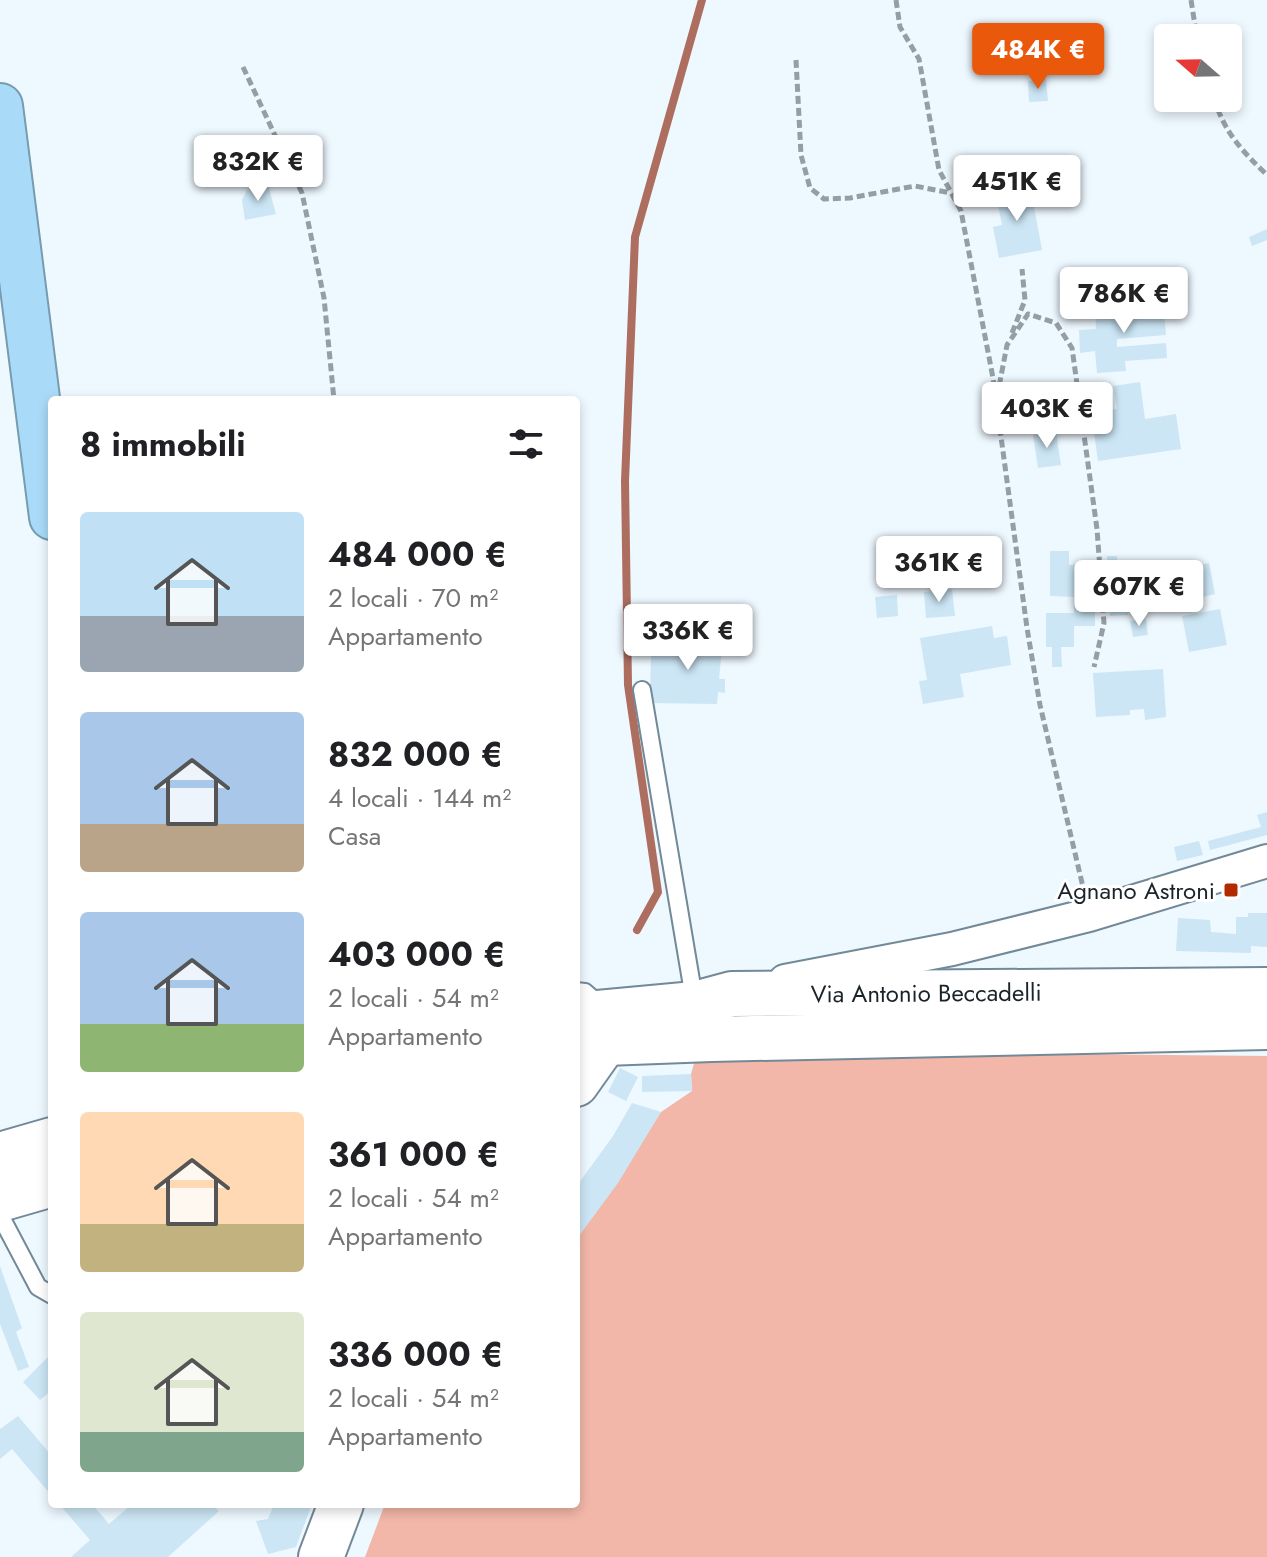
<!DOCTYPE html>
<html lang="it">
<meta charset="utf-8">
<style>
body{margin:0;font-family:Jost,sans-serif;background:#f6f6f6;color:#202124;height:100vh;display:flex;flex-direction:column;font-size:30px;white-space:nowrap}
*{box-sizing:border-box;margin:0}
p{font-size:26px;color:#757577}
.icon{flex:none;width:44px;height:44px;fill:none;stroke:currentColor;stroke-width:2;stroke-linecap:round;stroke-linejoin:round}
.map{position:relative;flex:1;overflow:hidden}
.panel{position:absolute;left:48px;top:396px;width:532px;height:1112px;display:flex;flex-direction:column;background:#fff;border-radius:8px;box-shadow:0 4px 12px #0003}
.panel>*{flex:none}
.needle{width:52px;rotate:290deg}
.fabs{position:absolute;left:1154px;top:24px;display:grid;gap:16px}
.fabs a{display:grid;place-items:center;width:88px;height:88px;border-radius:8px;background:#fff;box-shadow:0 4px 12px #0003;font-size:40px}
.price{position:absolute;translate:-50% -68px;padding:0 18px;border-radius:8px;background:#fff;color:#222;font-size:26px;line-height:52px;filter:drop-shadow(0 2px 4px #0008)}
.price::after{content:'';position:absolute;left:50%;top:48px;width:24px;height:18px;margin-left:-12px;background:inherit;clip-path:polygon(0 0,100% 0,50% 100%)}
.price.current{background:#ea580c;color:#fff}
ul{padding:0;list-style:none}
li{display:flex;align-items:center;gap:24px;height:200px;padding:0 32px}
li span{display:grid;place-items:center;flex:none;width:224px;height:160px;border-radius:8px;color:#555}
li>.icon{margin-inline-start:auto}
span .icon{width:96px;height:96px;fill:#fffc;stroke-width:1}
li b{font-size:34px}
h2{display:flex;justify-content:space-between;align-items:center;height:96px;padding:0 32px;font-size:34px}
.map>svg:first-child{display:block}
.forest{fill:#f2b7a8}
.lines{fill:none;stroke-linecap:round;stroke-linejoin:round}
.stream{stroke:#ad6d5f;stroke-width:8}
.building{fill:#cce6f5}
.lane-casing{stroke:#728998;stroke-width:20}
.street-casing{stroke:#728998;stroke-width:36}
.secondary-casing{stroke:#728998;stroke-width:48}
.highway-casing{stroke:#779baf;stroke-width:48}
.path{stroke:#949ea5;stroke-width:5;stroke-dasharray:8 4;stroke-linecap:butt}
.lane{stroke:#fff;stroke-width:16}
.street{stroke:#fff;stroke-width:32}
.secondary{stroke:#fff;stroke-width:44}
.highway{stroke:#a9dbf8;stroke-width:44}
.poi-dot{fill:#b42a00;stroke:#fff;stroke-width:3}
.labels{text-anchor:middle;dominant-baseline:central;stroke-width:6;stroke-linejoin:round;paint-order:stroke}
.poi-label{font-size:24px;fill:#192328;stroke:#fff;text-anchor:end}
.street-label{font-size:24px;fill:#192328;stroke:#fff}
</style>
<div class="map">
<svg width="1267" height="1557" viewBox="0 0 1267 1557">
<rect width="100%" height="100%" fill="#eef8ff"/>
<path class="forest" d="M957,1053L1267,1056V1557H365L385,1504H576V1275L578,1273L576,1240L661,1112L692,1091L691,1074L695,1060Z"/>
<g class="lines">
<path class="stream" d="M637,930L658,892L628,685L625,481L635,237L702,0"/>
</g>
<path class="building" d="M1036,34L1037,57H1022V35Z
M1046,79L1048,101L1029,102L1028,81Z
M268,185L276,214L245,220L242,200L247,190Z
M1030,185L1042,250L999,258L993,227L1002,225L995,191Z
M1267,229V240L1252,246L1249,237Z
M1159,297L1160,310H1164L1166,335L1117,339V347L1166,343L1167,358L1125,361L1126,371L1097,373L1095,351L1080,353L1079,330L1096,329L1095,307L1131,304L1132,317L1145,315L1144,298Z
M1140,382L1145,419L1176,414L1181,449L1098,461L1088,391L1105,388L1108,410L1117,409L1113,386Z
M1056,432L1061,465L1038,468L1033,435Z
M1050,551H1069V565L1081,564V575H1095V626H1074V647H1061L1062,667H1052V647H1046V613H1074V597L1050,596Z
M1107,556H1117L1118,569L1125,568L1128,615L1110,616Z
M1209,563L1215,594L1182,602L1179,585L1187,584L1183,568Z
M952,589L955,616L926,618L924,592Z
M897,595L898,616L877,618L875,597Z
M1220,609L1227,645L1189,652L1182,616Z
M1146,619L1148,635L1133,637L1130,621Z
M992,626L994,638L1007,636L1011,665L960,674L964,697L923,704L919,681L927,680L920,638Z
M723,637L719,679H725V693L718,692L717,704L650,703L651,653L671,654L670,638Z
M1163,669L1166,717L1145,720L1144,709L1130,710V715L1096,717L1093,673Z
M1267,812V835L1210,850L1208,841L1261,827L1257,815Z
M1199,841L1203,855L1177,861L1174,847Z
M1248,913H1267V947L1251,946V953L1176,951L1178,918L1210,920L1211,932L1236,934V917H1248Z
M620,1068L638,1077L626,1101L608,1092Z
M691,1074L692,1091L642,1092V1076Z
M632,1103L661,1112L618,1183L576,1240V1187L613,1136Z
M0,1266L22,1328L16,1332L29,1367L18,1371L0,1324Z
M49,1356L52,1360V1390L40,1400L23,1382Z
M18,1416L52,1456V1496L12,1449L0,1459V1429Z
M59,1504H92L109,1524L132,1504H212L219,1511L168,1557H71L90,1540Z
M274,1504H312L296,1547L268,1554L256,1521L268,1519Z"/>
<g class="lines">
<g class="lane-casing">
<path id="lane" d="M642,690L695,1004
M576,991L585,992L601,1006
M0,1215L38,1287L52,1295"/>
</g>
<g class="street-casing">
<path id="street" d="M785,981L952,949L1089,915L1267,861"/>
</g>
<g class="secondary-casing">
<g id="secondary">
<path id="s1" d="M576,1015L695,1004L732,994L1267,990"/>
<path d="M576,1048L605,1043L711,1039L1267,1027"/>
<path d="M576,1084L605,1043V1026"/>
<path d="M0,1155L52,1140"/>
<path d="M0,1199L52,1184"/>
<path d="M321,1557L341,1504"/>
</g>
</g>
<g class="highway-casing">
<path id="highway" d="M0,106L52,517"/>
</g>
<path class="path" d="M896,0L900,27L919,59L939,170L961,211L993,378L1027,628L1040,705L1083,887
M1191,0L1197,38
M796,60L801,155L810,188L824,199L850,198L915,186L951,193
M243,67L302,193L324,298L334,400
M1214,98C1224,132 1242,151 1267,175
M1012,333L1025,300L1022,269
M997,397L1007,345L1028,314L1056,323L1072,348L1097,529L1104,623L1094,667"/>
<use href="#lane" class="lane"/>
<use href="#street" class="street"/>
<use href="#secondary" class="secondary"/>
<use href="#highway" class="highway"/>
</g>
<rect class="poi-dot" x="1223" y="882" width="16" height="16" rx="4"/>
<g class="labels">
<g class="poi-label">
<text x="1215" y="890">Agnano Astroni</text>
</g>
<g class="street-label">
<text stroke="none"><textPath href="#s1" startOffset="352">Via Antonio Beccadelli</textPath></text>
</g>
</g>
</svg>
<div class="fabs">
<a><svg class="needle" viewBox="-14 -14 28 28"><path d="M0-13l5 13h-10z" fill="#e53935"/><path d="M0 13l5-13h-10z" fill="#757577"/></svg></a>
</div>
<b class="price current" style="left:1038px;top:91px">484K €</b>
<b class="price" style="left:258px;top:203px">832K €</b>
<b class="price" style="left:1017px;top:223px">451K €</b>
<b class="price" style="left:1124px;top:335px">786K €</b>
<b class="price" style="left:1047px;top:450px">403K €</b>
<b class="price" style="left:939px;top:604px">361K €</b>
<b class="price" style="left:1139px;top:628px">607K €</b>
<b class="price" style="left:688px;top:672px">336K €</b>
<section class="panel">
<h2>8 immobili<svg class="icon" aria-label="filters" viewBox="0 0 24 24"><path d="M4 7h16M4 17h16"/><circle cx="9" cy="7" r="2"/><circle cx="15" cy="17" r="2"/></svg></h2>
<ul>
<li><span style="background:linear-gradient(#bfe0f5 65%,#9aa5b1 0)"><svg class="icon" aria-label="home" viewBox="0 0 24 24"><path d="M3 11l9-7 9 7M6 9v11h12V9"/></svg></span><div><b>484 000 €</b><p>2 locali · 70 m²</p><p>Appartamento</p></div></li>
<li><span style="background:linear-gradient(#a9c7e8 70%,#b9a48a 0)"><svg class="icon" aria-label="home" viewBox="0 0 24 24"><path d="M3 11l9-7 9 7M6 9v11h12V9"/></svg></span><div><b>832 000 €</b><p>4 locali · 144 m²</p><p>Casa</p></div></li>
<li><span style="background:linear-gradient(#a9c7e8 70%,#8fb573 0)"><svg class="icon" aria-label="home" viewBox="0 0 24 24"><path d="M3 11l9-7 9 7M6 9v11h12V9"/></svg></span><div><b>403 000 €</b><p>2 locali · 54 m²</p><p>Appartamento</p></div></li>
<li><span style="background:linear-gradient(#ffd9b3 70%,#c2b280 0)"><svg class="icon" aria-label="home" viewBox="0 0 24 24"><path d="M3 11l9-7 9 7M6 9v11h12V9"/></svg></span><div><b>361 000 €</b><p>2 locali · 54 m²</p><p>Appartamento</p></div></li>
<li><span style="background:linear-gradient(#dfe7d0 75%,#7fa58c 0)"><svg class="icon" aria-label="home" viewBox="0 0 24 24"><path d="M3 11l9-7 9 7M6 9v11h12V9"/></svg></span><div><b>336 000 €</b><p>2 locali · 54 m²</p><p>Appartamento</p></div></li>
</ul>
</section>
</div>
